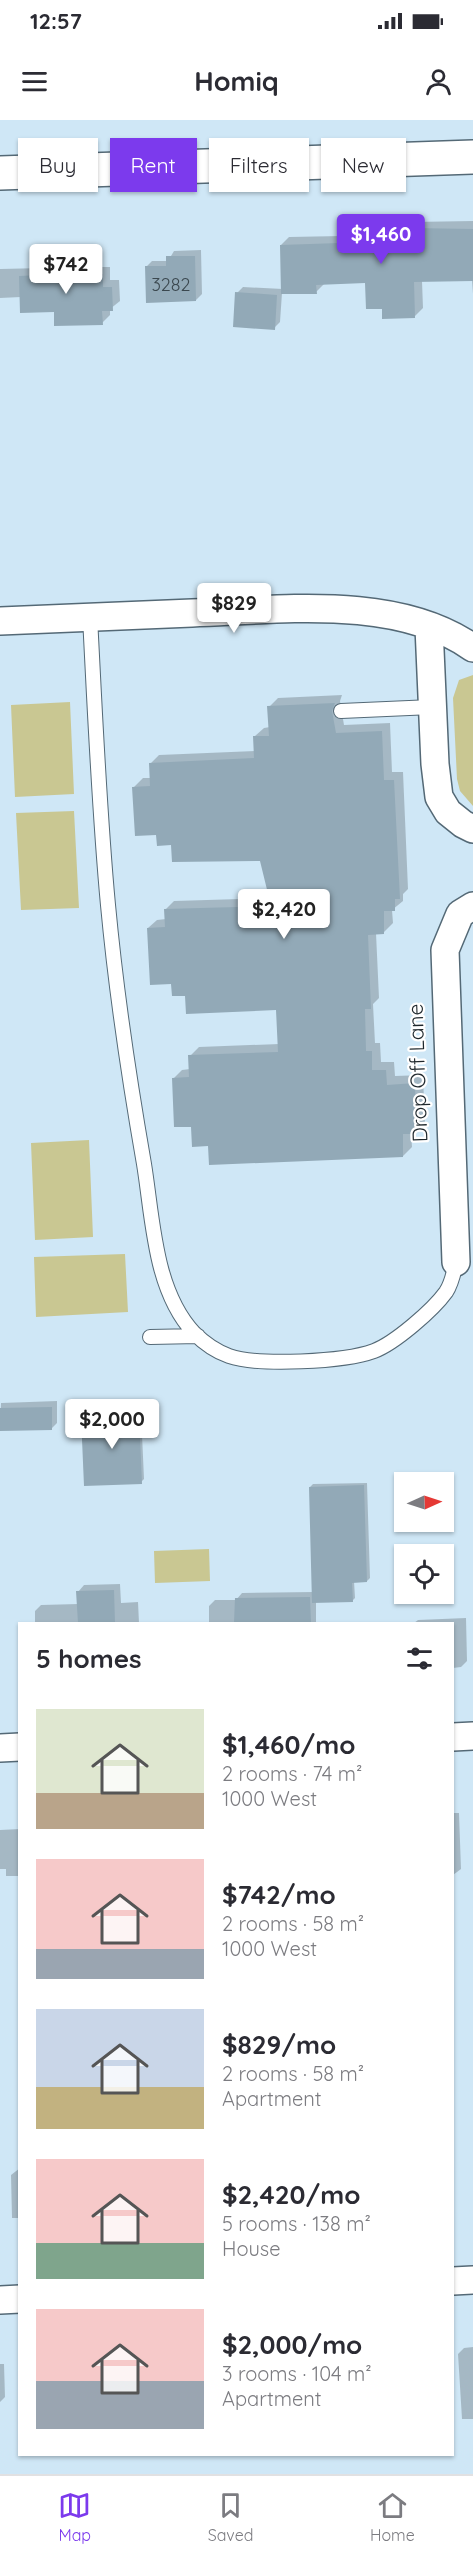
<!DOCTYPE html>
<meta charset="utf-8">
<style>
body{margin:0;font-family:Quicksand,sans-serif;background:#f7f7f7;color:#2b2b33;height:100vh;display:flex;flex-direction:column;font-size:22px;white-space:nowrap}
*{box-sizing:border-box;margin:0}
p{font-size:20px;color:#7c7c81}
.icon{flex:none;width:33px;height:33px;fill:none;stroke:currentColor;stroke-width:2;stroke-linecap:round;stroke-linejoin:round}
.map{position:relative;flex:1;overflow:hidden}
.drawer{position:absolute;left:18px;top:1502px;width:436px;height:834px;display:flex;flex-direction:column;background:#fff;border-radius:0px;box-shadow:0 2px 4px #0004}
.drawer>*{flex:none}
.guide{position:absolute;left:18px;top:18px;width:438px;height:54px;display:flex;gap:12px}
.needle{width:39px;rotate:87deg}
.fabs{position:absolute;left:394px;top:1352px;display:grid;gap:12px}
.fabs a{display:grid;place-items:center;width:60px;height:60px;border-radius:0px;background:#fff;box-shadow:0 2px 4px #0004;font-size:30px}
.price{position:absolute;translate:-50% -51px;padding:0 14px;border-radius:6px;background:#fff;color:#222;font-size:20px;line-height:39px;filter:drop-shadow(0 2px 3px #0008)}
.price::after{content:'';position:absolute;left:50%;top:36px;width:18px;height:14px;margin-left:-9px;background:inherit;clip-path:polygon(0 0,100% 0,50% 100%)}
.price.current{background:#7c3aed;color:#fff}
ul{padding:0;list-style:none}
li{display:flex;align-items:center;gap:18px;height:150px;padding:0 18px}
li span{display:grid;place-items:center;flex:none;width:168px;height:120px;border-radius:0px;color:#555}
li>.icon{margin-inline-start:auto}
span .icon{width:72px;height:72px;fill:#fffc;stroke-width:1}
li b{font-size:26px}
h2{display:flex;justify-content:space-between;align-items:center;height:72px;padding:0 18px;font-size:26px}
.chip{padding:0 21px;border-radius:0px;background:#fff;box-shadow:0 2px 4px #0004;font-size:21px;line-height:54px}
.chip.current{background:#7c3aed;color:#fff}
.status{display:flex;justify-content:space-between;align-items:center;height:42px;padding:0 30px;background:#fff;direction:ltr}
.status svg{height:16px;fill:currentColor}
header{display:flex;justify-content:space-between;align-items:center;height:78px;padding:0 18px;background:#fff;font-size:27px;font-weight:700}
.tab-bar{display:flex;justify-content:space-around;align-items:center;height:84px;border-top:2px solid #e1e1e2;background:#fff;font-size:16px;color:#7c7c81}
.tab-bar a{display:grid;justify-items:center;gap:3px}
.tab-bar .current{color:#7c3aed}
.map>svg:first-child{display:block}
.green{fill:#c9c792}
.shadow{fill:#0003}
.building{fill:#92a9b7}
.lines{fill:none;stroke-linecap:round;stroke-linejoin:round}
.service-casing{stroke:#546976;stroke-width:16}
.minor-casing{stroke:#546976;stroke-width:30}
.tertiary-casing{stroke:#546976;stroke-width:36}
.service{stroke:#fff;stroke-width:14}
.minor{stroke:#fff;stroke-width:27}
.tertiary{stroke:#fff;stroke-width:33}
.labels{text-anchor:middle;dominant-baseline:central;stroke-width:4.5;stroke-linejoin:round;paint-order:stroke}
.number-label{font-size:18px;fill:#3b484f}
.street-label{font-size:21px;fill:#1e272c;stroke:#fff}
</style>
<div class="status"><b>12:57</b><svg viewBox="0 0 49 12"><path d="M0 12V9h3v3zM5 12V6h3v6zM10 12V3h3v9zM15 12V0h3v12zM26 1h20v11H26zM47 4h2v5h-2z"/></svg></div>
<header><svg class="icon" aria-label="menu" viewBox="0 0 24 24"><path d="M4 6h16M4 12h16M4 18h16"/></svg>Homiq<svg class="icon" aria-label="person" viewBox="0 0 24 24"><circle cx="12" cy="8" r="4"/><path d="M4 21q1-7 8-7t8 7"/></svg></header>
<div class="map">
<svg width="473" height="2354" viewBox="0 0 473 2354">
<rect width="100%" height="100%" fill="#cfe7f6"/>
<path class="green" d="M473,555V686L460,671L457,659L453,578L459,560Z
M70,582L74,674L15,677L11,585Z
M74,691L79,788L21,790L16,693Z
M89,1020L93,1117L35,1120L31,1023Z
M125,1134L128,1192L36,1197L34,1137Z
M209,1429L210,1461L155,1463L154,1431Z"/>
<path class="shadow" d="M473,101V174L472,160L422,161L423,188L415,196L383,187L367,162L325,163L316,172L282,173L280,202L274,208L237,173L243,167L283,169L281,125L289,117L341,116V112L350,103Z
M201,130L202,174L196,180L146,147L152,141H168L174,131Z
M76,133V147H110V160H119L120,181L110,189V195L102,203L55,191L21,177L0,178V149L43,148V141L51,134Z
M342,575L340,581L344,605L390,603L392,652H403L408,769L403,774V781L392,790L393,803L384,812L376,813L379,878L373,884L375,923H380L381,942H394L395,956L423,955L425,1004L416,1013H411L412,1027L403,1036L210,1025L192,1005L174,958L182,950L190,949V936L199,927L279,924L278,888L187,874L173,863L148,808L157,800L166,799V789L174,781L270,778L261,740L173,723L158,713L134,667L143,658H151L150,644L159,635L255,631V616L264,608L270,607L269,587L278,578Z
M57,1281V1303L51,1309L0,1310L1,1283Z
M141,1292L144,1359L141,1362L83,1297L86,1294Z
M367,1363L370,1458L367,1461H354L355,1478L352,1481L316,1482V1503H209V1486L215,1480H236L242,1473L314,1472L310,1367L313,1364Z
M120,1464L121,1483L138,1482L139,1503H35V1491L41,1485L78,1484V1472L84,1465Z
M466,1498L467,1541L461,1547L453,1548V1503H414L418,1500Z
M453,1693H459L461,1749L453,1755Z
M20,1709V1756H6V1749H0V1710Z
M20,2048V2098H12L11,2055Z
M473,2227V2299H462L458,2234L464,2228Z
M0,2244H4L5,2277L0,2282Z"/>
<path class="building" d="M412,108L473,109V161L414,162L415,198L382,199V189H366L365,163L316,165L317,174H281L280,125L340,123V111Z
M166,136H195L196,181L146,183L145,146H166Z
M69,140V155L103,154V167H112L113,191H102L103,205L54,206V192L20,193L19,156L42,155V141Z
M235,172L277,175L275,210L233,207Z
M335,583L332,591L336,613L382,611L384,660H394L400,779H395V791H384V814L368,815L371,889H365L366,931H372V950H386L387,965L415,963L416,1014H403V1037L209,1045L208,1026L192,1027L191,1007H174L172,958L189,957L188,935L278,932L276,890L186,894L185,876H172L171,864L150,865L147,808L165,807L164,789L271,786L260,741L172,742L171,725L157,726L156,715L135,716L132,667L150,666L149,643L254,638L253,616H269L267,586Z
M52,1287V1310L0,1311V1288Z
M139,1294L142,1364L84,1366L81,1296Z
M364,1365L367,1462L352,1463L353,1482L312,1483L309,1367Z
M114,1470L115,1503H78L76,1471Z
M310,1477L311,1503H234L235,1478Z"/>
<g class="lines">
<g class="service-casing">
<path id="service" d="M90,497C95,593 99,689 108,785C116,871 129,958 144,1044C153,1099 154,1170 194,1213C204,1223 215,1231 229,1236C258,1246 344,1242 374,1231C395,1223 433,1190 446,1172C452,1163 454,1152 456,1142L453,1138
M341,591L432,587
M150,1217L198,1216"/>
</g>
<g class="minor-casing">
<path id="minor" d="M0,501C64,498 128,496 192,493C280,490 397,474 473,528
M429,507L435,644L439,677L448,692L463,704L473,709
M456,1142L445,830L460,794L473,786
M453,1617L473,1616
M0,1628L20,1627
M453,2161L473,2160
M0,2180L20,2179"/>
</g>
<g class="tertiary-casing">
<path id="tertiary" d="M0,53L473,37"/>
</g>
<use href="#service" class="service"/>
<use href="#minor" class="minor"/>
<use href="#tertiary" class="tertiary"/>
</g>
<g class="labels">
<g class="number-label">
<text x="171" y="164">3282</text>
</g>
<g class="street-label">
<text transform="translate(417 953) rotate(-92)">Drop Off Lane</text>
</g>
</g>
</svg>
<div class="fabs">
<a><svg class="needle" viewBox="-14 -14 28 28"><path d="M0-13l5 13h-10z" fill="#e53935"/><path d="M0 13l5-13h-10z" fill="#7c7c81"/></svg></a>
<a><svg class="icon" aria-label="locate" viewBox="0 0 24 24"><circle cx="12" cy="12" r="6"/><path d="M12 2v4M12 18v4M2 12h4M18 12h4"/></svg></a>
</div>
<b class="price current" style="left:381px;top:145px">$1,460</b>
<b class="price" style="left:66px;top:175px">$742</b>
<b class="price" style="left:234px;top:514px">$829</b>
<b class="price" style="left:284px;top:820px">$2,420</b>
<b class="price" style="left:112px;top:1330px">$2,000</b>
<div class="guide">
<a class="chip">Buy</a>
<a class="chip current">Rent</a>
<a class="chip">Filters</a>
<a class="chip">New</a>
</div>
<section class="drawer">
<h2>5 homes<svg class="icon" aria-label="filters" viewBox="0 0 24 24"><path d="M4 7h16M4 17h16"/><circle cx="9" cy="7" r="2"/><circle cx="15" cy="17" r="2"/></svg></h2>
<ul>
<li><span style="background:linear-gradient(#dfe7d0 70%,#b9a48a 0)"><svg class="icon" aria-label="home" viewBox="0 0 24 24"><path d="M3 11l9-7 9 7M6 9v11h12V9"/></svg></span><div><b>$1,460/mo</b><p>2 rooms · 74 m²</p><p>1000 West</p></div></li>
<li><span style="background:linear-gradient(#f6c9c9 75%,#9aa5b1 0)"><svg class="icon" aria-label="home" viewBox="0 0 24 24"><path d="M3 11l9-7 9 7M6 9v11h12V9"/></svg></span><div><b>$742/mo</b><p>2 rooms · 58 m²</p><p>1000 West</p></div></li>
<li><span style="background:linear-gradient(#c9d6e8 65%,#c2b280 0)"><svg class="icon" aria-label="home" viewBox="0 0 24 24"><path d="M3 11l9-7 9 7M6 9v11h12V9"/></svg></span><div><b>$829/mo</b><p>2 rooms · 58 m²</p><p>Apartment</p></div></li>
<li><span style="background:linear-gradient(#f6c9c9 70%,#7fa58c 0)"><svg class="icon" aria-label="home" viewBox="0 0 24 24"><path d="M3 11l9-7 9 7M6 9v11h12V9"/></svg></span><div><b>$2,420/mo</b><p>5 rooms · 138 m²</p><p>House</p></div></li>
<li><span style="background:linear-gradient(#f6c9c9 60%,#9aa5b1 0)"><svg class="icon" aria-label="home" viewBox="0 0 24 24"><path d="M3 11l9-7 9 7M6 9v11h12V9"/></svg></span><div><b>$2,000/mo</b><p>3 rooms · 104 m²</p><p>Apartment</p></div></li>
</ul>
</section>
</div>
<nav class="tab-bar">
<a class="current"><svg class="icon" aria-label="map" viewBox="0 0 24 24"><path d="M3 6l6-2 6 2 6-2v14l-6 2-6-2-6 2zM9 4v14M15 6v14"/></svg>Map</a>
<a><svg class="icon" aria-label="saved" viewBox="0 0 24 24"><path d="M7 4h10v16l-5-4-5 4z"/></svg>Saved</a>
<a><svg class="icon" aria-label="home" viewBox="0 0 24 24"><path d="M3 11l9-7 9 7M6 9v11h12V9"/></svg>Home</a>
</nav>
